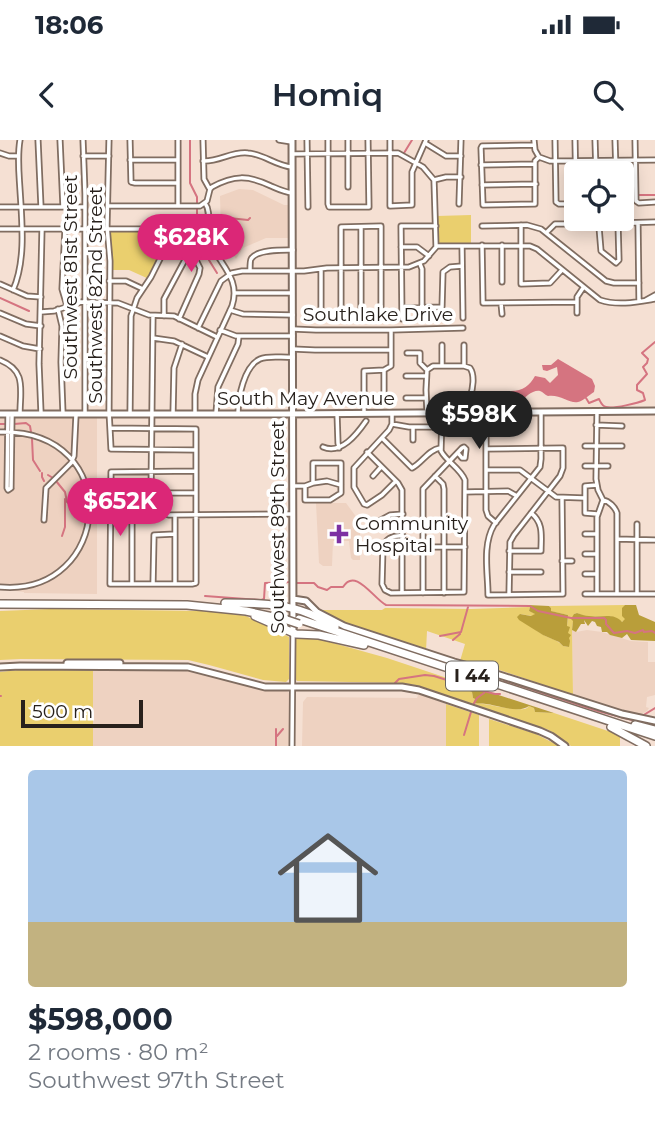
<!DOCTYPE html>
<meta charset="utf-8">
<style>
body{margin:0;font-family:Montserrat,sans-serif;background:#f2f2f3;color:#1f2937;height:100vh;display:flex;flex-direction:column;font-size:26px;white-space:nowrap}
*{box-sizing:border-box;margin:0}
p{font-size:23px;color:#747a83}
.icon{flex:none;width:38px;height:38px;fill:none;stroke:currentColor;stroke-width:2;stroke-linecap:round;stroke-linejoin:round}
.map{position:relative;height:606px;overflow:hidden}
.side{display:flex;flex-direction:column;background:#fff;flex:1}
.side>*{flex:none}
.fabs{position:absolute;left:564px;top:21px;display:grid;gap:14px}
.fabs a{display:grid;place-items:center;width:70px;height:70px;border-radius:7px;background:#fff;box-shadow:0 4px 18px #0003;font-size:35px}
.scale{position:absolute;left:21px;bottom:18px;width:122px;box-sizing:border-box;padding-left:7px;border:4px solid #28211c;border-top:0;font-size:19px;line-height:24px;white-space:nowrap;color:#28211c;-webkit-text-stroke:5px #fff;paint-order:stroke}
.price{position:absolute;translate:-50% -60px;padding:0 16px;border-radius:24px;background:#db2777;color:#fff;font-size:23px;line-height:46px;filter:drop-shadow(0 2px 4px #0008)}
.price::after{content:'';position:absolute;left:50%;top:42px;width:21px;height:16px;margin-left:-10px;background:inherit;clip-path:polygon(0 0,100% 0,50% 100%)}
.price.active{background:#222;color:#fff}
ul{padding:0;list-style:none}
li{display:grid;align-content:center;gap:14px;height:371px;padding:0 28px}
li+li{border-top:2px solid #e0e1e3}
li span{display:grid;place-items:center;height:217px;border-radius:7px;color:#555}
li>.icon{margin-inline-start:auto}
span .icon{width:126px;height:126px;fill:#fffc;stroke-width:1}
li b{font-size:30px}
.status{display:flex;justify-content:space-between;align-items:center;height:49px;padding:0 35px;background:#fff;direction:ltr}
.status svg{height:19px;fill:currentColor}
header{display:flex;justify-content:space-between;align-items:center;height:91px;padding:0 28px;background:#fff;font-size:32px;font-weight:600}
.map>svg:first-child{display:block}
.built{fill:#eed2c1}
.green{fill:#eacf6e}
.forest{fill:#b99e3a}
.water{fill:#d57480}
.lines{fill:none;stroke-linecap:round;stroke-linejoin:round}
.stream{stroke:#d57480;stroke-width:2}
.minor-casing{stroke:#806d61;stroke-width:7}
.major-casing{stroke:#806d61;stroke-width:9}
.highway-casing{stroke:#806d61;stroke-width:10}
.minor{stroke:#fff;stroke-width:3.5}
.major{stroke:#fff;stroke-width:5}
.highway{stroke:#fff;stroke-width:7}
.highway-bridge-casing{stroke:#806d61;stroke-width:10;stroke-linecap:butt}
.highway-bridge{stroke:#fff;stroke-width:7}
.poi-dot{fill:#7d31a3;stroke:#fff;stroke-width:2.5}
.labels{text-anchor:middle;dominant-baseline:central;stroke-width:7;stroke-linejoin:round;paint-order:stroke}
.shield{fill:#fff;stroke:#686460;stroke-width:2}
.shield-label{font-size:18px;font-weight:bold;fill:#28211c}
.street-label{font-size:19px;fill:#28211c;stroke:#fff}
.poi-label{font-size:19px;fill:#28211c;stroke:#fff;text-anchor:start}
</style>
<div class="status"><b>18:06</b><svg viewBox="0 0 49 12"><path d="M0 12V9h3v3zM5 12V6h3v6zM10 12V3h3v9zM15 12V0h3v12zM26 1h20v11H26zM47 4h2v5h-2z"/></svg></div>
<header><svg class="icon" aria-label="back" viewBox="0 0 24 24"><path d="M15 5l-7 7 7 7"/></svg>Homiq<svg class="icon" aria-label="search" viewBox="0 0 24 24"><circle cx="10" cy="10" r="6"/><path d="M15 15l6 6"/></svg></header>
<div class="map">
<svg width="655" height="606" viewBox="0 0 655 606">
<rect width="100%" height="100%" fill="#f5e0d3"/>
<path class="built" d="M239,49L253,50L284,65H290V98H266L243,108L236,119L222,97L221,92L220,56Z
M0,277H97V454L24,453V452L0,449Z
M316,363H346L360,382V420H353L351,418L349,401H333L332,426H323L319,423Z
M572,490L576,492L587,490L602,492L631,501L648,502V522H655V555L647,557L646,567L649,568L647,571L640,575L619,571L573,555Z
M179,529L203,533L256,548L270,551H287L289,553V606H93V530Z
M418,555H423L446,564V606H302L303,562L307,557L417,558Z"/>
<path class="green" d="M471,75V104H437V76Z
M109,90H148L163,92C164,110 157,123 149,139L129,130H110Z
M625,465L622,471L626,479L622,482L610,476L587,477L577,473L574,474L572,490L573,555L482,524L460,521L465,504L427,491L426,511L345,484L318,470H382L385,468L471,469L530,467L529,471L536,474L532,476L520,474C527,481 534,490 542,494C550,499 557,499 563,506L569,507L567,486L568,475L550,471L551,468L549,466Z
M50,469L203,471L227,473L246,476L289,497V539L286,542L263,540L209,525L188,520L21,519L0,520V471Z
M295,498H315L387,518L465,544L464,546L472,552L473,558L475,559L473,564L415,545L403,543L297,541L295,538Z
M18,530H93V606H0V532Z
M478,563C486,564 518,571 524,569C526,569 528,567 529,566L534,568L535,572L554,573L620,595V606H571L549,590L474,565Z
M446,564L479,575V606H446Z
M489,579L536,594L559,606H489Z"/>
<path class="forest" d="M528,465L549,466L551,468V471L568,475L567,486L570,487L568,493L571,495L569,498L570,501L569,507L563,506L559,502L543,495L519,480L517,477L520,474L531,476L535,474L529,471L530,467Z
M625,465H636L639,475L655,482V501L631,500L627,494L622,498L610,495L607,492H602L601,487L597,486L595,482L592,481L588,486L584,480L585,484H581L576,492L572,490L573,481L571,479L574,474L577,473C581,474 585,476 589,476C601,478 614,472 622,482L625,479L622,476V468Z
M465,544L554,573L535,572L534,568L529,566C515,576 489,560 473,564L475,559L473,558L472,552L465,548L464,546Z"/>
<path class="water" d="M558,219L592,239L595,246L594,252C589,255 583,261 578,262C570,264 560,254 548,256C545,255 543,252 540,251C534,249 523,258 521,262C515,263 510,263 508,257L511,251C523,251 530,245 535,236L545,238L550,243L558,235L557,227L547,231L543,230L542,225H551Z"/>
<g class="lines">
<path class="stream" d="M190,0V43L197,57V87L199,93V104L217,133
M404,13L412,0
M639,55H655
M210,76L248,80L250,78
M0,158L29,171
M586,258L589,263L599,259C601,263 602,266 606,267C614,269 638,263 645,260L643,253L637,250V245L647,234L643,227L647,223L648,219L642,213L655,202
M473,259L475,262L483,260
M496,260L508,259
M0,284H5
M14,284L26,283L30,286L31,292
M32,299L33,320L40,331
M42,333V337L44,341
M48,335L53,338
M56,341L65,352L67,362L72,366L109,368
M62,396L65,387V359
M296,443H314L318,447L327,450L331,447H343C355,427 373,458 386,465L530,466L538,471L571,478H604L606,480V484L614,493L627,491L635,493L643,490L644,492L652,491L655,493
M205,456L261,460L264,459L265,443L291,442
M440,496L461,492L468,467
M453,500L460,494
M504,542L506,541L598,571L636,581
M395,543L399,539L425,535L434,536L450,541L457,547L476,549L495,554H500
M0,556H1
M473,565L477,558L484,553
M642,576L655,568
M464,595L471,572
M277,596L283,589
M276,606V589"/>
<g class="minor-casing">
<path id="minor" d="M38,0L41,67
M60,0L63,67
M83,0L85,54V274
M109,0L107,86L110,121L109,271L111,309L196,310
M130,0L131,42L135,43H178
M178,0V66
M203,0L204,39L209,48
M279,0L292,2
M307,0L308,67
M328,0V64L329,67H369L368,0
M348,0V47
M390,0V66L412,65V32L426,0
M534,0L535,10L539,17
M555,0L556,62L559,64H576
M575,0L576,55
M595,0L596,33
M615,0L616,33
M635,0L636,61L639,63L655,62
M425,3L446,16H461
M534,5L482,6L481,8L483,65L535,64V21L539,17
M0,13L9,16H18
M292,14L398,13L423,27L434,40L446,37H461
M83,16H109
M539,17L550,21L655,20
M130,20H177
M203,21C219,22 232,11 248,13C264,14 276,26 292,27
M481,25L535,24
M434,40L436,106
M482,45L536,44
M459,64L461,0
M109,66H200L207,61L210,49L212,47C234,35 248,35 271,46C278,49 284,52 292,53
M0,67H85
M638,83L639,161
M521,85V144L550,143L562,130
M482,86L527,85L541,89L606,141L614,143H639
M361,87V179
M0,89H140L208,90
M65,89L62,149L67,166
M547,92L555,84H597L599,87L601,111L616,123L619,120L618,83L655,82
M482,105L483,163L577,162
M502,105V142
M462,106L463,178
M401,107H417L429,116
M420,124L422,129V167
M321,129V179
M250,131C250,130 250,120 251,119C257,109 283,110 293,110
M109,141H126L143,149
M0,144L27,156L41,157
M13,150C26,121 22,82 20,50C19,33 17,17 20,0
M235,153H292
M646,160L655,155
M501,163L502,174
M402,168L442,167L443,132L450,127L462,126
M58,169L62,186L61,222L63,274
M230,170L243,174L293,175
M41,172L54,171L81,162L118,163L149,175L174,176L217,197
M0,173L26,184L41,186
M577,173V157L583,148
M153,176L151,353C152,365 157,373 169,375L293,374
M164,176V159L187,116L190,91
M179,179L199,134L200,128L197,122L187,116
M341,179V87L381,86V179
M402,179L401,86H436
M198,188L221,141L232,133L242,131H304L327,128L409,127L424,121L437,106H530L537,109L600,160C618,166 637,162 655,159
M293,189L316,190H391L463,188
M220,190L236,196H293
M0,196L23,206L40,209
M153,198L174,201L208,217
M442,205V226
M464,205V226
M293,209L315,210H391
M407,213H420V223L427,230
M0,220C27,231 20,249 20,274
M464,226L470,228C475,235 473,249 470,257
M384,230V258
M427,230L426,250L427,273
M427,230L433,226H464
M406,236H425
M406,258H426
M364,272V231L384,230L391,226V190
M439,272V285L441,287
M486,272V370L488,376L496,383
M541,272V319L540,327L494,385C482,405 488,433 488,455L563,454L562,358
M41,273L39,224L42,89
M195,273V254L198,240L232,166C242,136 215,122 209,97C206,86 212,73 205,63
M216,273L218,247L238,204L239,196
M337,273L338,303L339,308
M392,273V284L389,290L354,328V347L364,364L367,365L382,355L396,341
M8,274L7,348L8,350L11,348
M130,274L131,176L137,158L151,137L160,119L164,105V90
M173,274L174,228L182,204
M238,274C238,258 244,226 260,219C269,215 283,218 293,217
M392,284L409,287H465
M596,285L622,286
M413,287V300
M110,288L196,289V443L192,444H110L111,332L196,331
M0,292C126,289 112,457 0,447
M382,298L412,328C422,323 428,310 440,308
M585,306H622
M323,307C341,315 357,294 366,281
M486,309L563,308V328L560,336L514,395L510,402L509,454
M367,312L398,343L402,350V453
M585,326H608
M486,330H520L556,357L584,358
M373,336L381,327
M435,336L443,344L444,349V453
M313,343L327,341L341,345
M293,346H305L313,343V323H341V353L330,360H305V346
M11,348L12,274
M465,352L508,351L517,356
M111,353H196
M132,353V444
M603,360C609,361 615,367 617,373V454
M597,374L585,373V346L597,345
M175,375V444
M44,380L46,348L71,323L74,316L76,275
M379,381L390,375L403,374
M585,394H597
M403,396C394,395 387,398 383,406L382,444L385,450L391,453L464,452L465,340C460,328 447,322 441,311L442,274
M617,399L655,400
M403,407H465
M509,411H541C541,396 544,383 531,373
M585,414H597
M562,421H572
M509,432H541
M585,434H597
M153,444L154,395L175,394
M423,453V349L462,308L464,307L466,309L465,318H462L458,313
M585,454H655
M597,454V377L603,360L598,350L596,339L597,271
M637,454V384
M292,606L293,493"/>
</g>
<g class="major-casing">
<path id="major" d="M292,0L293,493
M0,274H285L655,271
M293,459L306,461L317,472L344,486L454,522L490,532L622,574L655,581
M67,523H120
M0,527L20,526L188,527L265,547H402L419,550L540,591L551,596L565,606"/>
</g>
<g class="highway-casing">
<path id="highway" d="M225,463C253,463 284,463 310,474C319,478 327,483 335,487
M0,464L187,465L246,471L287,480
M255,476L296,494L319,495L364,505
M299,479L655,596
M635,585L655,590
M611,587L646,606"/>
</g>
<use href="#minor" class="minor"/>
<use href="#major" class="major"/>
<use href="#highway" class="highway"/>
<g class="highway-bridge-casing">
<path id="highway-bridge" d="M287,480L299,484"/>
</g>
<use href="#highway-bridge" class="highway-bridge"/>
</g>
<path class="poi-dot" d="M335.5 383.5h7v7h7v7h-7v7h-7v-7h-7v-7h7z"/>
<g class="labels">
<rect class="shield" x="446" y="521.5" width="52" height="29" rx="5"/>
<g class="shield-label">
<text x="472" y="536">I 44</text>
</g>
<g class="street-label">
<text transform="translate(70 137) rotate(-90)">Southwest 81st Street</text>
<text transform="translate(95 155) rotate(-90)">Southwest 82nd Street</text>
<text x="378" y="174">Southlake Drive</text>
<text x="306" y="258">South May Avenue</text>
<text transform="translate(277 387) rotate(-90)">Southwest 89th Street</text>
</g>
<g class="poi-label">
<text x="355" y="383">Community<tspan x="355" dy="22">Hospital</tspan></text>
</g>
</g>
</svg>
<div class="fabs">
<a><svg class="icon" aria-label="locate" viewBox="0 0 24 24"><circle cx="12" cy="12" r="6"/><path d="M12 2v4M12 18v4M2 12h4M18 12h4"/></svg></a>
</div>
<div class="scale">500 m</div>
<b class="price" style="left:191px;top:134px">$628K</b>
<b class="price active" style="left:479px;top:311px">$598K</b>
<b class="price" style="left:120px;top:398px">$652K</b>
</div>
<section class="side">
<ul>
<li><span style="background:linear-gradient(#a9c7e8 70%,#c2b280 0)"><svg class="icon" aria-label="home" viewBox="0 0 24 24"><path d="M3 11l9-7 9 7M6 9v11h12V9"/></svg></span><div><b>$598,000</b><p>2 rooms · 80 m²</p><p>Southwest 97th Street</p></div></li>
</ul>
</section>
